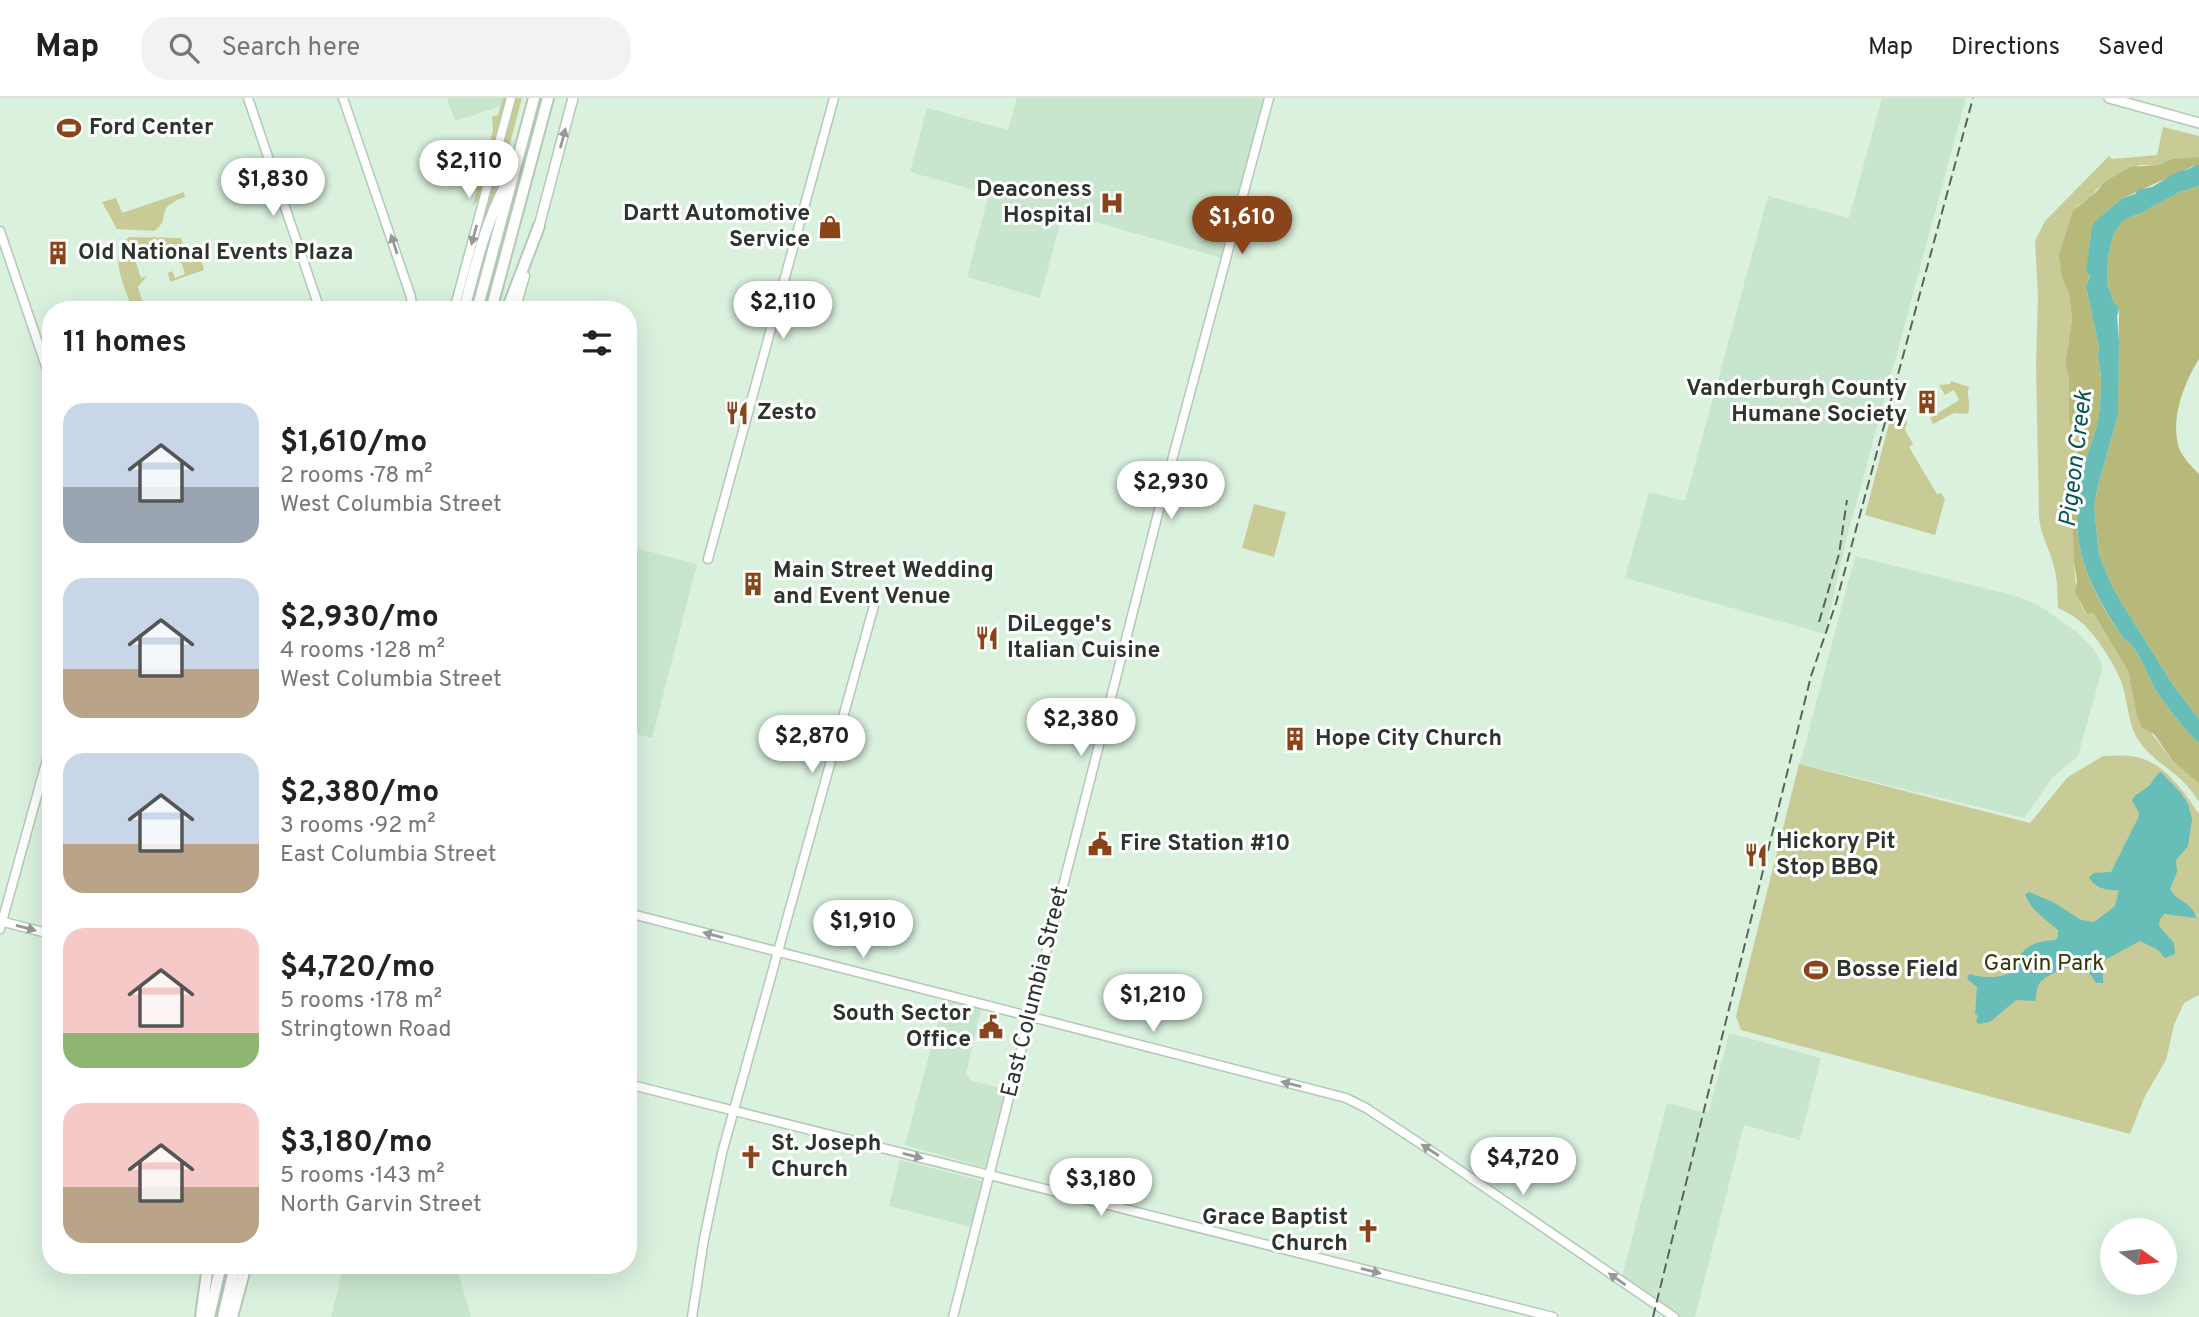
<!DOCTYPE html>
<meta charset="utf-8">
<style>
body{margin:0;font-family:Overpass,sans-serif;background:#f2f2f2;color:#222;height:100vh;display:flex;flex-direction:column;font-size:26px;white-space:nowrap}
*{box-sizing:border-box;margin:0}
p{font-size:23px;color:#767676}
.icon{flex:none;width:38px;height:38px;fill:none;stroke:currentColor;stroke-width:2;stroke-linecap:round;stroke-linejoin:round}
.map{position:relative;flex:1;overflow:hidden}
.drawer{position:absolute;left:42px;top:203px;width:595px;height:973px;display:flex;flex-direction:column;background:#fff;border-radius:28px;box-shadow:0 7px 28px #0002}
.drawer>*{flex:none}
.needle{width:46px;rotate:104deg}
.tools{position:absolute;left:2100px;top:1120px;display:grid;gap:14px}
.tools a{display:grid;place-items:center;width:77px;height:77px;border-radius:50%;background:#fff;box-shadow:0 7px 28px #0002;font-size:35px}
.price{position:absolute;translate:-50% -60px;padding:0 16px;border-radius:24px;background:#fff;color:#222;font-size:23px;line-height:46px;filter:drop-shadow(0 2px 4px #0008)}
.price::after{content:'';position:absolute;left:50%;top:42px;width:21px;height:16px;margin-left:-10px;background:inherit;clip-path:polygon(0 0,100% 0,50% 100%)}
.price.current{background:#894519;color:#fff}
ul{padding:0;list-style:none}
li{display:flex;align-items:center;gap:21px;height:175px;padding:0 21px}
li span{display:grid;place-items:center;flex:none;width:196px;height:140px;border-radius:21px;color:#555}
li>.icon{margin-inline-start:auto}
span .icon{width:84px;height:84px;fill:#fffc;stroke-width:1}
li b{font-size:30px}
h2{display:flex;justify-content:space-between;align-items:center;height:84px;padding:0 21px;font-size:30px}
header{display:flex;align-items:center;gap:42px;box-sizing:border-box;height:98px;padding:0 35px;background:#fff;border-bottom:2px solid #e0e0e0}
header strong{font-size:33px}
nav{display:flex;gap:38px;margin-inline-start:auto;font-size:24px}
.search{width:490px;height:63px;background:#f2f2f2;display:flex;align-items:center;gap:18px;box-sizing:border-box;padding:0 24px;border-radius:28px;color:#767676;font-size:26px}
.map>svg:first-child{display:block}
.built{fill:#c8e6ce}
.green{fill:#c9cb97}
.forest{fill:#b6b979}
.water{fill:#67bdb8}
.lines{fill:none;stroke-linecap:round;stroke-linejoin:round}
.secondary-casing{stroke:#b3c9b6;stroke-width:11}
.primary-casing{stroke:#b3c9b6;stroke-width:12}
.motorway-casing{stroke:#b3c9b6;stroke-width:14}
.secondary{stroke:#fff;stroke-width:8}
.primary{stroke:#fff;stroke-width:9}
.motorway{stroke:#fff;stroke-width:10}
.rail{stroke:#59655b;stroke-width:2;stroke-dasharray:10 5;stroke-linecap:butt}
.oneway{fill:#969a96}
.labels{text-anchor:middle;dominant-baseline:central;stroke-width:6;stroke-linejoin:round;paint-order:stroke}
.poi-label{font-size:23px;font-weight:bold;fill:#2c342d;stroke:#fff;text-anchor:start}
.park-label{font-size:23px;fill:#363602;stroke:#fff}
.street-label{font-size:23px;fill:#2c342d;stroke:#fff}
.water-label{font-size:24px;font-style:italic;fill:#045552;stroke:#fff}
</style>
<header>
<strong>Map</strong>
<div class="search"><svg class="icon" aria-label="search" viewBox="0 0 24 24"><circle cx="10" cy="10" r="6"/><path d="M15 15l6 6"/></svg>Search here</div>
<nav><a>Map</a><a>Directions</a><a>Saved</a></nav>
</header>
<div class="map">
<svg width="2199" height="1219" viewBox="0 0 2199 1219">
<rect width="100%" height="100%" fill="#daf1de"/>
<path class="built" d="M447,0H503L501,8L455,23Z
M1017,0H1266L1222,160L1063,115L1040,200L967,179L989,96L910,74L927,10L1008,32Z
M1882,0H1966L1845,447L1825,536L1625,480L1649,394L1685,403L1768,98L1849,120Z
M628,448L697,466L652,640L628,634Z
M1855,458L2016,498L2038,507L2076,533L2092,549L2103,568L2078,658L2052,680L2024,720L1800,666Z
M944,901L981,911L966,975L970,982L1007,992L987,1070L905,1047Z
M1729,935L1821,960L1800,1042L1744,1027L1695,1219H1674L1621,1183L1667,1005L1703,1014L1709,1013Z
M900,1062L983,1083L971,1129L889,1108Z
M344,1167H456L471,1219H331Z"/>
<path class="green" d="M503,0H508L482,97L473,108L477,93L473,82L483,77L493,32L492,19L498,17Z
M515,0H522L506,60L484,126L481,125Z
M2163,29L2199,38V59L2171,61L2158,67H2140L2103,85L2089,100L2077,109L2062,180L2069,196L2072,222L2065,266L2069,281V323L2071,330L2080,339L2065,395C2085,413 2063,487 2086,515L2094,516L2128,573L2136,615L2173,663L2199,686V704C2182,674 2155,667 2139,643C2128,627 2128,604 2122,586C2115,566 2094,533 2076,520C2071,516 2064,513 2058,510C2057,494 2058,481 2053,465C2048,447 2040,437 2039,417L2036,267L2038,198L2035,143L2045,123L2109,58L2112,61L2157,57Z
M184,94L185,99C152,110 173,121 154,133L117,131L102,104L116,100L122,115Z
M129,139L181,140L189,165L201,162L204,172L170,184L168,175L172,173L175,180L185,176L176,148L135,162L141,180L147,178L138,189L145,212H133C125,190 107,157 129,139Z
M1951,283L1969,289C1966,297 1971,304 1968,316L1954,315L1933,326L1930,320L1959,302L1954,292L1945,297L1939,287L1950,286Z
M1891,318L1907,323L1905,332L1913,346L1909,349L1937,396L1941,395L1945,401L1935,437L1865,417Z
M1254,406L1286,414L1274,459L1242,450Z
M2103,658C2112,658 2121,657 2130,658C2162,661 2183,692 2199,716V897L2184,905L2174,927L2166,962L2145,998L2130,1036L1741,932L1736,918L1799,666L2030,725L2068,679Z"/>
<path class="forest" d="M2199,59V67H2196L2123,100L2102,117L2091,135L2088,165L2090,176L2086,189L2099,249C2096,260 2101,270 2101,281C2101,293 2100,312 2098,324C2094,341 2086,357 2082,375C2068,443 2085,484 2123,540C2139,550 2144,569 2152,585C2161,602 2185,633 2199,645V686L2173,663L2154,636L2142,630L2136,615L2128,573L2094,516L2086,515L2075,494L2077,483L2074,464L2072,404L2064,391L2075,362L2080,339L2071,330L2069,323V281L2065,266L2072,222L2069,196L2062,180L2059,157L2073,113L2097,93L2103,85L2130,69L2158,67L2171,61Z
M2199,88V261C2184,285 2170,321 2179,350C2183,360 2192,369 2199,376V621L2173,587L2129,517L2113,490L2099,457L2094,409L2098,388L2118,317L2119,210L2114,205L2107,185L2108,158L2114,135L2122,124L2134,117L2139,116L2180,94Z"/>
<path class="water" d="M2196,67H2199V88L2180,94L2139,116L2134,117L2122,124L2114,135L2108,158L2107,185L2114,205L2119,210L2117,219L2119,243L2118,317L2098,388L2094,409L2099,457L2113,490L2129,517L2173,587L2199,621V645C2185,633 2161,602 2152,585C2144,569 2139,550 2123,540C2085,482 2068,445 2082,375C2086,357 2094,341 2098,323C2100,312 2101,292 2101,281C2101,270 2096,260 2099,249L2086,189L2090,177L2086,174L2091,135L2093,126L2102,117L2123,100L2135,96L2138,92L2152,89L2177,74L2189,71Z
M2161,674L2181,695L2188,706L2192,721L2188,748L2176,762L2177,774L2170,791C2177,804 2194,805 2196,820L2164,816L2160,821L2159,828L2174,845L2175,856L2165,860L2158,852L2140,843L2103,863V885H2096C2083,864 2081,864 2059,873C2052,876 2044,879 2039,886C2036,891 2037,897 2035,903L2016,902L1990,924L1979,926L1976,924L1978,918L1975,916L1977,889L1967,881L1969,876C1981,880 2002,881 2013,873C2018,869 2018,863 2020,858C2027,845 2042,843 2055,842L2058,839V832C2046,821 2030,812 2025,796L2029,794L2053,804L2081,822L2094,824L2115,808L2119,792C2107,793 2094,790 2089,779L2094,775L2111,774L2138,720L2139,715L2132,702C2136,695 2139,696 2145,691C2152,687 2154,678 2161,674Z"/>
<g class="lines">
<g class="secondary-casing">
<path id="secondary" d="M248,0L320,212
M343,0L411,199L412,212
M0,133L51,283
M454,212L511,0
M515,212L525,178
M708,461L834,0
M628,815L1346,1000L1366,1010L1439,1058L1674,1219
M0,823L51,836
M0,831L51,647
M628,986L1553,1219
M692,1219L704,1141L722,1055L875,504
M953,1219L1163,396L1269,0"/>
</g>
<g class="primary-casing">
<path id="primary" d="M2109,0L2199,25
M539,128L573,0"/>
</g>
<g class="motorway-casing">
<path id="motorway" d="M464,212C475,169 486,123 507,84
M477,212L534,0
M491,212L548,0
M507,212L539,128
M201,1219L208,1167
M209,1219L221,1167
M223,1219L235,1167
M232,1219L246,1167"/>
</g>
<use href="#secondary" class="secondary"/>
<use href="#primary" class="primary"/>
<use href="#motorway" class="motorway"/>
<path class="rail" d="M1819,524L1839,456L1847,402
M1653,1219L1811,578L1836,505L1973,0"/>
</g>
<defs><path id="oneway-solid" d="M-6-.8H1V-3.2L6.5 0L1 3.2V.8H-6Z" transform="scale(1.75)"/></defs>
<g class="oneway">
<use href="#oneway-solid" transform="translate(563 40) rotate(-75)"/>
<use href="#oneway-solid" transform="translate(474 137) rotate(105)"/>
<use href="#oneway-solid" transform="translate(394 146) rotate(-108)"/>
<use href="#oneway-solid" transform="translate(26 830) rotate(15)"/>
<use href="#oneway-solid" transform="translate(713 837) rotate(-165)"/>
<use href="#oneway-solid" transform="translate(1291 986) rotate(-166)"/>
<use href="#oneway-solid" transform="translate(1430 1052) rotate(-147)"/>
<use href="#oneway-solid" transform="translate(913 1058) rotate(14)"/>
<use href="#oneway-solid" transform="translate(1371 1173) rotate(14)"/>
<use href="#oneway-solid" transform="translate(1617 1181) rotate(-145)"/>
</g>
<defs>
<g id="stadium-bare" transform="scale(1.89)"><path d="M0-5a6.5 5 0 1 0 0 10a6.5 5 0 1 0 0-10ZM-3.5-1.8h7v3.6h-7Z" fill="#894519" stroke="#fff" stroke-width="2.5" paint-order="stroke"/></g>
<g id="hospital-bare" transform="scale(1.89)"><path d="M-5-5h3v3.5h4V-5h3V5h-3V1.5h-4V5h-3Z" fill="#894519" stroke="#fff" stroke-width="2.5" paint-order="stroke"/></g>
<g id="shop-bare" transform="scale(1.89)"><path d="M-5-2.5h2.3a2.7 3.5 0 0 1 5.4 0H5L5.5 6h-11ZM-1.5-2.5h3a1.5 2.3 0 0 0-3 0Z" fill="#894519" stroke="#fff" stroke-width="2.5" paint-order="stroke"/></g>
<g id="building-bare" transform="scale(1.89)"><path d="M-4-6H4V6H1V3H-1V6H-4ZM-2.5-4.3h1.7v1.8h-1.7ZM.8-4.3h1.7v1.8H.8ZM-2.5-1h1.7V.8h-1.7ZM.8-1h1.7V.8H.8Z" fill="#894519" stroke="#fff" stroke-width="2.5" paint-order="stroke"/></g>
<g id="restaurant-bare" transform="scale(1.89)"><path d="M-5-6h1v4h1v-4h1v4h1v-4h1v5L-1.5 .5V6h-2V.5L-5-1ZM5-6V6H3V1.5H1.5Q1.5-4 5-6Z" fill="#894519" stroke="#fff" stroke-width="2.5" paint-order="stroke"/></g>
<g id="civic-bare" transform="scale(1.89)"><path d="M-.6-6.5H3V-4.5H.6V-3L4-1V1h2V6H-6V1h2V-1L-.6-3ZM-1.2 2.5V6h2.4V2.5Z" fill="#894519" stroke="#fff" stroke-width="2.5" paint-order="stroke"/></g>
<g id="church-bare" transform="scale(1.89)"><path d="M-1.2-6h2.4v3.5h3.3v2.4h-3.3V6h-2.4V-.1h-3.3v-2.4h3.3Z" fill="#894519" stroke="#fff" stroke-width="2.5" paint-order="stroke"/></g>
</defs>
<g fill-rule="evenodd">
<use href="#stadium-bare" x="69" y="30"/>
<use href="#hospital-bare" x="1112" y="105"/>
<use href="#shop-bare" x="830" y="129"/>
<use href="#building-bare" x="58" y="155"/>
<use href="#building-bare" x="1927" y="304"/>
<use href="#restaurant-bare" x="737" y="315"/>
<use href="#building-bare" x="753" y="486"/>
<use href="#restaurant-bare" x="987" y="540"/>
<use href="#building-bare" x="1295" y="641"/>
<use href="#civic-bare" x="1100" y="746"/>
<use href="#restaurant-bare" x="1756" y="757"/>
<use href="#stadium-bare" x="1816" y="872"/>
<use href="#civic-bare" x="991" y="929"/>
<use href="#church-bare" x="751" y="1059"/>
<use href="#church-bare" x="1368" y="1133"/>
</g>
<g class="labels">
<g class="poi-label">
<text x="89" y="30">Ford Center</text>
<text x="1092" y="92" text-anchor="end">Deaconess<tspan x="1092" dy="26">Hospital</tspan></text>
<text x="810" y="116" text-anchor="end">Dartt Automotive<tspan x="810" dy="26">Service</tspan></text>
<text x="78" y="155">Old National Events Plaza</text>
<text x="1907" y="291" text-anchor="end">Vanderburgh County<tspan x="1907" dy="26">Humane Society</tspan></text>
<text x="757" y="315">Zesto</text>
<text x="773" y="473">Main Street Wedding<tspan x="773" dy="26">and Event Venue</tspan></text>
<text x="1007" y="527">DiLegge's<tspan x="1007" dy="26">Italian Cuisine</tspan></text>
<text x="1315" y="641">Hope City Church</text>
<text x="1776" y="744">Hickory Pit<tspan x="1776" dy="26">Stop BBQ</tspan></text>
<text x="1120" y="746">Fire Station #10</text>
<text x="1836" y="872">Bosse Field</text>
<text x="971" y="916" text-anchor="end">South Sector<tspan x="971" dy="26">Office</tspan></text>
<text x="771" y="1046">St. Joseph<tspan x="771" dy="26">Church</tspan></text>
<text x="1348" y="1120" text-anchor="end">Grace Baptist<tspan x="1348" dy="26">Church</tspan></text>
</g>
<g class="park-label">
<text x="2044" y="866">Garvin Park</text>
</g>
<g class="street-label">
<text transform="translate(1036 894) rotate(-76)">East Columbia Street</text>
</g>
<g class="water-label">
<text transform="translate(2077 361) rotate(-83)">Pigeon Creek</text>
</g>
</g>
</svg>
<div class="tools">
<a><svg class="needle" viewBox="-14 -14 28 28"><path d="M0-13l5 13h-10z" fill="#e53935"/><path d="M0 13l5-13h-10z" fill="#767676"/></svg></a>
</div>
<b class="price" style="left:469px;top:102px">$2,110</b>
<b class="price" style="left:273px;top:120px">$1,830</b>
<b class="price current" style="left:1242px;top:158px">$1,610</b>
<b class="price" style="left:783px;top:243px">$2,110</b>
<b class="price" style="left:1171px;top:423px">$2,930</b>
<b class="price" style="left:1081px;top:660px">$2,380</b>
<b class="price" style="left:812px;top:677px">$2,870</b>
<b class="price" style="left:863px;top:862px">$1,910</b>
<b class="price" style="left:1153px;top:936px">$1,210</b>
<b class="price" style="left:1523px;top:1099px">$4,720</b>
<b class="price" style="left:1101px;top:1120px">$3,180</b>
<section class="drawer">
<h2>11 homes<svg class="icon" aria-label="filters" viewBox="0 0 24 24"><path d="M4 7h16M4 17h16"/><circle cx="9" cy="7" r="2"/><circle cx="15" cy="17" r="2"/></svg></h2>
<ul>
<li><span style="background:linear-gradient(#c9d6e8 60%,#9aa5b1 0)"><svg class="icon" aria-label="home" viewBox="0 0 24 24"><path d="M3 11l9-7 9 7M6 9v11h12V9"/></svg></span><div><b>$1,610/mo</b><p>2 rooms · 78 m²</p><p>West Columbia Street</p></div></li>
<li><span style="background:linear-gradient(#c9d6e8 65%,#b9a48a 0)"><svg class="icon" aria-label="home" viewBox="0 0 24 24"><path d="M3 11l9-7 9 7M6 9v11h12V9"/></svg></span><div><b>$2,930/mo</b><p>4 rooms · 128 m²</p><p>West Columbia Street</p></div></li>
<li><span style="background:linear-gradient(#c9d6e8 65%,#b9a48a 0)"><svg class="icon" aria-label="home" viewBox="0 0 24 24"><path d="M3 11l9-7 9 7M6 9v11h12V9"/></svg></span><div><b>$2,380/mo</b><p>3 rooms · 92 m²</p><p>East Columbia Street</p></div></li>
<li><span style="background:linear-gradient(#f6c9c9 75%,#8fb573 0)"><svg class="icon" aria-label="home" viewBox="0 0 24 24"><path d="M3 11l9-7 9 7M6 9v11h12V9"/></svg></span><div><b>$4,720/mo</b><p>5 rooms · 178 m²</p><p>Stringtown Road</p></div></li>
<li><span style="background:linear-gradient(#f6c9c9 60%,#b9a48a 0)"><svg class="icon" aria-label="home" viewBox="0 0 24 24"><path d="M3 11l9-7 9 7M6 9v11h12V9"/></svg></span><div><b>$3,180/mo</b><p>5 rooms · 143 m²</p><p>North Garvin Street</p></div></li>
</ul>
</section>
</div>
